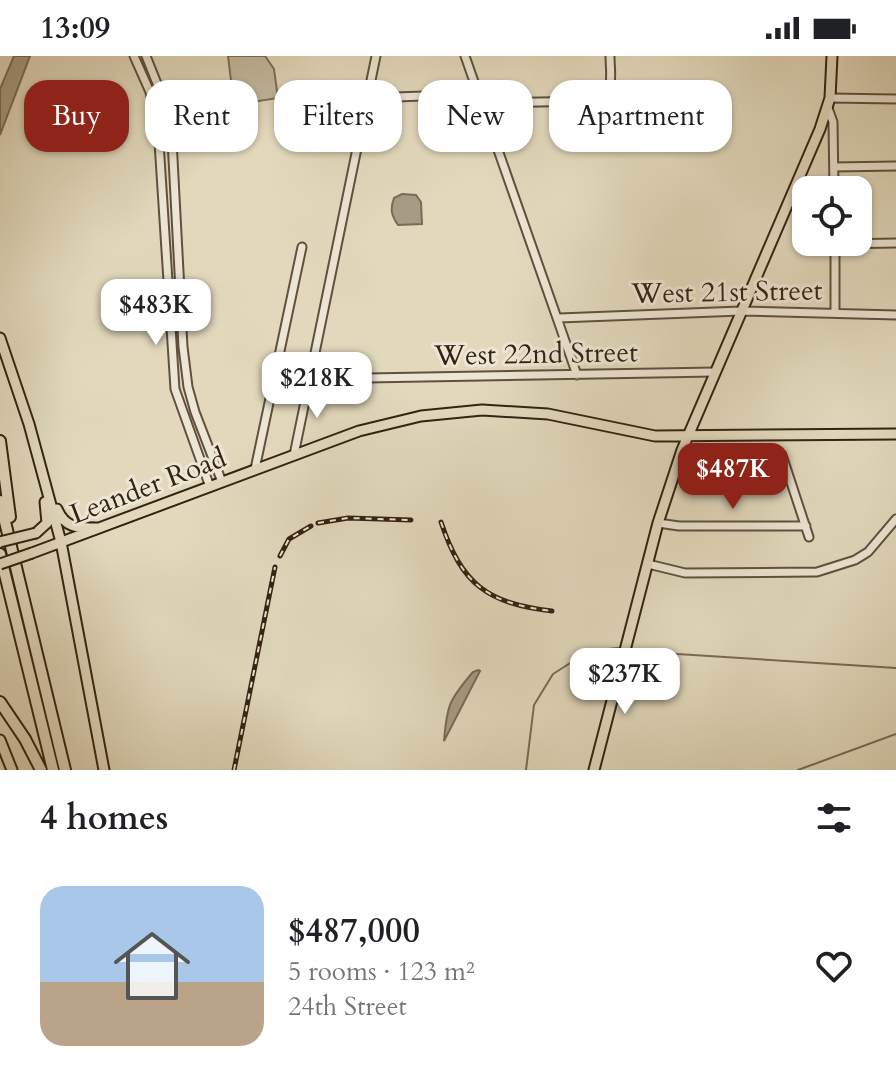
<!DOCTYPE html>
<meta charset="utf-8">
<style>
body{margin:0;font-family:Cardo,serif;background:#f2f2f2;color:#202124;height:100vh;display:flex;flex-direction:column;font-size:30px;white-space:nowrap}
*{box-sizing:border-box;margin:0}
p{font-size:26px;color:#757577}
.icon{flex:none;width:44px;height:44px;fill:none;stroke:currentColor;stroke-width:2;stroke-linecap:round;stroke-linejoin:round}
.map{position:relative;height:714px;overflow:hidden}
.details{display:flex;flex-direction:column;background:#fff;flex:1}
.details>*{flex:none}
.hud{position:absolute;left:24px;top:24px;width:848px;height:72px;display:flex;gap:16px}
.buttons{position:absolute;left:792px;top:120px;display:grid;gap:16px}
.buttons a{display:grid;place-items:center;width:80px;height:80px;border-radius:16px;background:#fff;box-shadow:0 2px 6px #0004;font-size:40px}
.price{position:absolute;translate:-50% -68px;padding:0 18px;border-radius:16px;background:#fff;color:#222;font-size:26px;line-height:52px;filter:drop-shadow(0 2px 4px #0008)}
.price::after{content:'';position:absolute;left:50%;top:48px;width:24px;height:18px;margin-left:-12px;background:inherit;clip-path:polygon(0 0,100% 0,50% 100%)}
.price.active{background:#8f2418;color:#fff}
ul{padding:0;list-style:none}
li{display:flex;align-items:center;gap:24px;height:200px;padding:0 40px}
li+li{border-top:2px solid #e0e0e0}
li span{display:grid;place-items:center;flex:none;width:224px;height:160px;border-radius:24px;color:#555}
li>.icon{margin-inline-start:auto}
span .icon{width:96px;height:96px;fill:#fffc;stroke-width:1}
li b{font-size:34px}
h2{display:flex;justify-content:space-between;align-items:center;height:96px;padding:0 40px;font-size:34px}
.tag{padding:0 28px;border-radius:24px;background:#fff;box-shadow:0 2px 6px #0004;font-size:28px;line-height:72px}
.tag.active{background:#8f2418;color:#fff}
.status{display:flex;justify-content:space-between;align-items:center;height:56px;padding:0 40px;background:#fff;direction:ltr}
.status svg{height:22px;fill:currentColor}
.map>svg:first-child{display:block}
.green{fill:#c4baa0;stroke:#7c6e59;stroke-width:2}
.water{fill:#a79b83;stroke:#796b56;stroke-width:2}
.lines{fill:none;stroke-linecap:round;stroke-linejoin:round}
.stream{stroke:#796b56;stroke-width:2}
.minor-casing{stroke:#60503d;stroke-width:11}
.major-casing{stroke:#342212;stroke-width:13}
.highway-casing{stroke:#342212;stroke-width:14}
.minor{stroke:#ece6d4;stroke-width:7}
.major{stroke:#e2d9bd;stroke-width:9}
.highway{stroke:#e2d9bd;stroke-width:10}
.rail-casing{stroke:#342212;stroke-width:5}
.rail{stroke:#ece6d4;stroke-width:2;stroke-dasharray:6;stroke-linecap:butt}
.major-bridge-casing{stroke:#342212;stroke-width:13;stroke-linecap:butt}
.major-bridge{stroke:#e2d9bd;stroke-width:9}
.labels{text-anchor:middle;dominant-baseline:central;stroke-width:6;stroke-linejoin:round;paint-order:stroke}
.street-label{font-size:28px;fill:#342212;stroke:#ece6d4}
</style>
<div class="status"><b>13:09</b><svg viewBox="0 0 49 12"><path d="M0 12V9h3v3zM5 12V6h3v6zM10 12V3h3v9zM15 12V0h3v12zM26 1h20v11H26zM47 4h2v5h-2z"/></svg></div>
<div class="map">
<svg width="896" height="714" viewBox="0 0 896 714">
<rect width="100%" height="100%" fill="#e2d9bd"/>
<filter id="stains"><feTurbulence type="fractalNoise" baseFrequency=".0025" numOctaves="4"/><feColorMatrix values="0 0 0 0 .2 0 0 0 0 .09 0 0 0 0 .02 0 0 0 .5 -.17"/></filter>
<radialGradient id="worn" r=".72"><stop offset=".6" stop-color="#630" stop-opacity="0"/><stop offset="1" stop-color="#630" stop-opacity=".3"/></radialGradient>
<path class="green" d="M228,0H265L274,13L278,42L234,49Z"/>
<path class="water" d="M14,0H30L0,79V33Z
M402,138L416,139L421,146L422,168L398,169C391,159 390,153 394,142Z
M478,614L480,615L444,685C447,649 449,644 473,616Z"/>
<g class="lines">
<path class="stream" d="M630,595L896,612
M526,714L534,649L553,618L589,595L618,592
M798,714L896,678"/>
<g class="minor-casing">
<path id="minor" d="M134,0L150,36L158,71L175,333L210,431
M146,0L164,45L172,84L183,291L188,331L195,356L222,426
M465,0L577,319
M368,42L479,38
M830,42L896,43
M482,47L599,45C615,34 610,17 610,0
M828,52L833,66L834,134
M834,111L896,110
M835,186V256
M835,188L896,187
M559,262L741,255L896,259
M310,323L715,316
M294,399L376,0
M782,399L809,481
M255,413L302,191
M658,467L679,470H806
M648,508L685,517L817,516L855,504L868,496L896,463"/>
</g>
<g class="major-casing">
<path id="major" d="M0,282L29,368L61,486L104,714
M57,453C65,472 77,472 97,472
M36,477L47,467L45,446
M32,497L359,375L421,360L482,354L548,358L655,380L896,378
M0,684L12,714
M594,714L658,467L682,394L820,73L830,42L832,0"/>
</g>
<g class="highway-casing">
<path id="highway" d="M0,385L10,461
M0,445L65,714
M0,498L53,714
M0,646L25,683L41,714"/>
</g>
<use href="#minor" class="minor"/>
<use href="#major" class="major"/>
<use href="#highway" class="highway"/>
<g class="rail-casing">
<path id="rail" d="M441,466C462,529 487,547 552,555
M318,467L348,462L411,464
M280,500L289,483L311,470
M234,714L275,511"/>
</g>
<use href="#rail" class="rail"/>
<g class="major-bridge-casing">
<path id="major-bridge" d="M0,486L36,477
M0,508L32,497"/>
</g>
<use href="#major-bridge" class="major-bridge"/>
</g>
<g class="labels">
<g class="street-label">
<text transform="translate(727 236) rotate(-1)">West 21st Street</text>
<text transform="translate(536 298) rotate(-1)">West 22nd Street</text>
<text transform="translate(148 430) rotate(-21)">Leander Road</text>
</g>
</g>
<rect width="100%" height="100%" filter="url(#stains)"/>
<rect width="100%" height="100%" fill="url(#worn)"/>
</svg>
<div class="buttons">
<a><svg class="icon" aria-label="locate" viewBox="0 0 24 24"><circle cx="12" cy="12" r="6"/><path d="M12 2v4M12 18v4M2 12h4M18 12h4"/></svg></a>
</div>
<b class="price" style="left:156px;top:291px">$483K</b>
<b class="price" style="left:317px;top:364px">$218K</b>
<b class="price active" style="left:733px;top:455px">$487K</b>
<b class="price" style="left:625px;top:660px">$237K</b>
<div class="hud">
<a class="tag active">Buy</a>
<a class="tag">Rent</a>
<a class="tag">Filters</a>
<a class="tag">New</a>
<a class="tag">Apartment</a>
</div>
</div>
<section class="details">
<h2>4 homes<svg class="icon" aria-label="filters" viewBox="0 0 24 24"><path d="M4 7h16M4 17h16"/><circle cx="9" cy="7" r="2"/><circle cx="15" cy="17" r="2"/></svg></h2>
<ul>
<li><span style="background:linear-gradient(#a9c7e8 60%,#b9a48a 0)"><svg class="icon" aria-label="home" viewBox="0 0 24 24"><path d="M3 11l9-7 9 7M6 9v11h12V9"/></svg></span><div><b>$487,000</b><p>5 rooms · 123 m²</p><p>24th Street</p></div><svg class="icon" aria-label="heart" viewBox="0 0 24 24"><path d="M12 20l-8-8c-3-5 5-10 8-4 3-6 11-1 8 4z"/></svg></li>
</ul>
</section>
